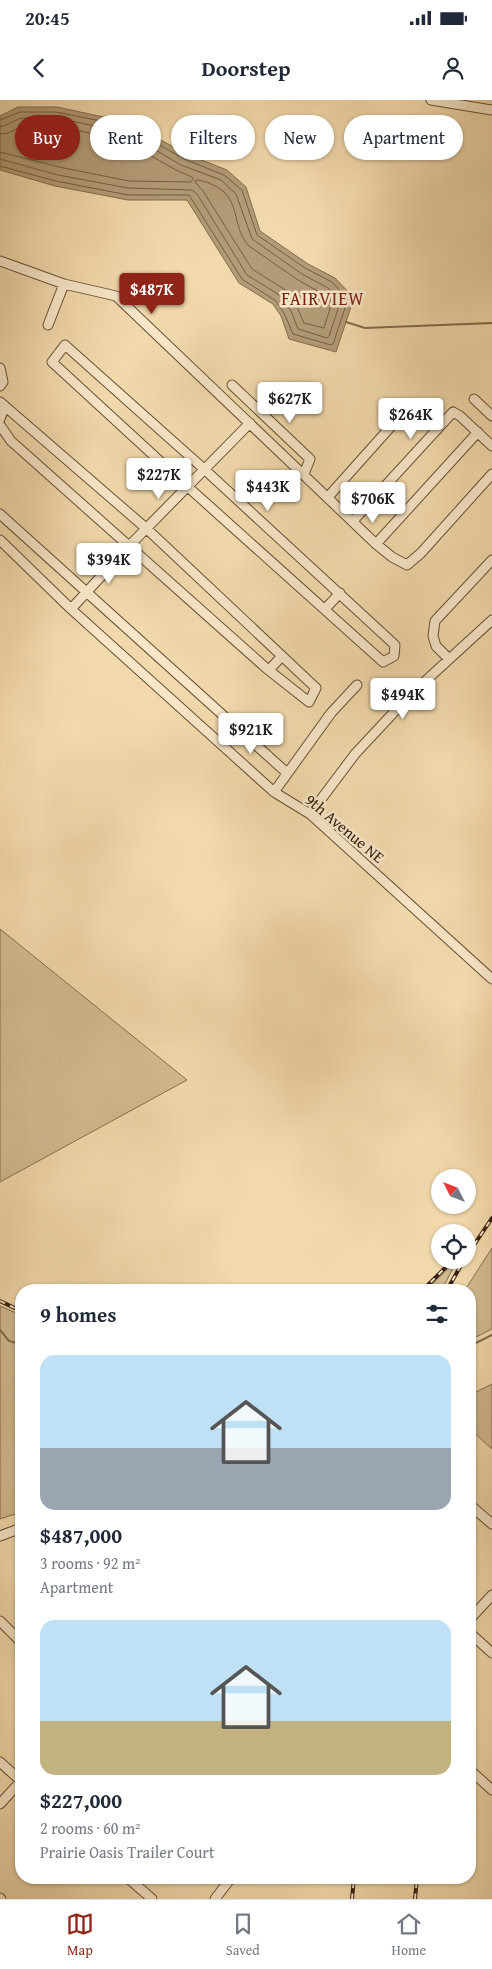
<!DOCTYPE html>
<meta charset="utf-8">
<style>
body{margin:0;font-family:"Gentium Book Plus",serif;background:#f6f6f7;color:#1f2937;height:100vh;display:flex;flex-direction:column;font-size:19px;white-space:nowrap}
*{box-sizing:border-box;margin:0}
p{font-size:16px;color:#747a83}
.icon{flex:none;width:28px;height:28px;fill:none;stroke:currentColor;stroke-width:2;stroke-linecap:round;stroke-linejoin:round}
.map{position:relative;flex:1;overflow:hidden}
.details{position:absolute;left:15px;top:1184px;width:461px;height:600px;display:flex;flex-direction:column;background:#fff;border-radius:20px;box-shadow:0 1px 4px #0004}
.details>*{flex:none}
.banner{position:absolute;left:15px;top:15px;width:462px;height:45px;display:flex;gap:10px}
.needle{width:32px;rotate:312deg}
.controls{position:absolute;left:431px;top:1069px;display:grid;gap:10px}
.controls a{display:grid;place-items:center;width:45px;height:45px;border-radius:50%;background:#fff;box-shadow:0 1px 4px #0004;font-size:25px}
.price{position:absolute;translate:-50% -42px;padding:0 11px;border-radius:5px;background:#fff;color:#222;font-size:16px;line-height:32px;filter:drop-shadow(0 1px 2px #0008)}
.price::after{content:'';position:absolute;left:50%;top:30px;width:15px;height:11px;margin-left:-8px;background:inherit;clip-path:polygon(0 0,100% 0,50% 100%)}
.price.selected{background:#8f2418;color:#fff}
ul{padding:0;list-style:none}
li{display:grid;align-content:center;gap:10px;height:265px;padding:0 25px}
li span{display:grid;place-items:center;height:155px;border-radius:15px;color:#555}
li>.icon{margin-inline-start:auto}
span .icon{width:90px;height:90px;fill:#fffc;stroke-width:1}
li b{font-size:21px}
h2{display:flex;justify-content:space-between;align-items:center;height:60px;padding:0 25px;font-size:21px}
.tag{padding:0 18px;border-radius:22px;background:#fff;box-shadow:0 1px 4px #0004;font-size:18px;line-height:45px}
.tag.selected{background:#8f2418;color:#fff}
.status{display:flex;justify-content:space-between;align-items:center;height:35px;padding:0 25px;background:#fff;direction:ltr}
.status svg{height:14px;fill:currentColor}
header{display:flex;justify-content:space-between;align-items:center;height:65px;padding:0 25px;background:#fff;font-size:22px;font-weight:800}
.dock{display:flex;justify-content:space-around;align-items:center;height:70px;border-top:1px solid #e0e1e3;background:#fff;font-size:14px;color:#747a83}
.dock a{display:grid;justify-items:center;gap:2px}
.dock .selected{color:#8f2418}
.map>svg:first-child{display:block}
.green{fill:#d2ba90;stroke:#846e4f}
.water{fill:#b29b76;stroke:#816b4c}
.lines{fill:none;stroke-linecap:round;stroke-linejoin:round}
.shore{stroke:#745e42;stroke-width:1}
.stream{stroke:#816b4c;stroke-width:2}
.minor-casing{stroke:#665035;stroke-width:11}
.minor{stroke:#f7e6c8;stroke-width:9}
.rail-casing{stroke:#37220e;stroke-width:4}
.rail{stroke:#f7e6c8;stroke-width:2;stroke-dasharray:5.5;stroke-linecap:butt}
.labels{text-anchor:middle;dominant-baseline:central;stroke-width:5;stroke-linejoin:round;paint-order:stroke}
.street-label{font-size:16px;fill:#37220e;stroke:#f7e6c8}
.neighbourhood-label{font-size:18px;letter-spacing:1px;fill:#7a1f14;stroke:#f7e6c8}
</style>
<div class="status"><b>20:45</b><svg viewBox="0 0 49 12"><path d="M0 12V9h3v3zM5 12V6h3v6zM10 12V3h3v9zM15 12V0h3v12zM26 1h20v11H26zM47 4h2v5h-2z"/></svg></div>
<header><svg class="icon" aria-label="back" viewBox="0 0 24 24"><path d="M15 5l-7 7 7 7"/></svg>Doorstep<svg class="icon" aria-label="person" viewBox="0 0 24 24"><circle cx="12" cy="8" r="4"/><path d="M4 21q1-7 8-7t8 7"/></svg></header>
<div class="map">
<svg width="492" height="1799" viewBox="0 0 492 1799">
<rect width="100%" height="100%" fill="#f2d9ab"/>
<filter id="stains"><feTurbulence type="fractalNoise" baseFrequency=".004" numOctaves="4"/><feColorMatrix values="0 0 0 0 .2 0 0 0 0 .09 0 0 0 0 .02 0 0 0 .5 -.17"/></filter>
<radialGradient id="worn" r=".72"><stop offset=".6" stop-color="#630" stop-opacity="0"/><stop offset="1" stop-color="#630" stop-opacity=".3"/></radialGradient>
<path class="green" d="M0,829L187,980L0,1082Z
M492,1148V1229L470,1240V1190H465Z
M457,1160L442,1190H426Z
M0,1206L21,1215V1412L0,1419Z
M492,1284V1349L470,1329V1295Z"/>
<path class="water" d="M18,7H57L108,18L152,35L186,54L227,70L246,87L260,131L308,164L335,178L354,198L336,252L289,239L281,216L273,204L239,183L187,100H128L55,86L0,70V16Z"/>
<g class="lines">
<path class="shore" d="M0,20L20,12H56L106,22L149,39L184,59L224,75L242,90L257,135L305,168L332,182L348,199L333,244L331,245L293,234L285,215L276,201L242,179L189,95H128L56,81L0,66
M0,27L6,25L21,18H56L105,28L147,45L181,65L221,80L236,94L252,139L302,174L328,188L341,200L329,236L327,238L298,229L291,211L281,196L247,175L197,94L192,90L128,88L58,75L0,59
M0,34L8,33L23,26L55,25L102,36L144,52L178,71L192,77L193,79L191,82L129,81L59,67L0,52
M196,80C201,80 206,82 211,84C243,97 230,126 249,146L298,180L323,194L332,202L324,228L304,223L297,207L287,191L252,169L203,91L196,83Z"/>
<path class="stream" d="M346,222L365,228L492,223
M0,1230L9,1241L21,1244
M470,1246L492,1235"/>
<g class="minor-casing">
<path id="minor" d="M431,0L492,10
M0,161L64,184L116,196L376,444L392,457L407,465L421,453L492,374
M48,225L64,184
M65,245L204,369L395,545L394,556L383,562L188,387L52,262Z
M0,268L3,282L0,286
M232,285L310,359L304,374
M474,299L492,316
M0,302L147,429L316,588L309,602L266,568L11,341L0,325
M0,319L5,306
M328,397L411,304
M0,414L287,673
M353,421L453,312L460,316L492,346
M0,440L71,509L274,692L310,714L492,879
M376,444L478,332
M71,509L129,446L250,323
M325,509L340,493
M449,559L436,546L433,536L435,521L492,460
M269,570L282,556
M274,692L331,613L357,585
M310,714L355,654L410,595L492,520
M470,1405L492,1424
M0,1436L21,1428
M470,1519L492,1495
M0,1521L21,1542
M470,1533L492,1553
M0,1662L21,1681L0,1704
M470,1670L492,1690
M128,1778L152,1799
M0,1798L1,1799
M215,1799L231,1778"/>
</g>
<use href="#minor" class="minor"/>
<g class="rail-casing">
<path id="rail" d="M468,1154L492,1118
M423,1190L453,1160
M447,1190L464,1160
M0,1201L21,1211
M352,1799L354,1778
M415,1799L417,1778"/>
</g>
<use href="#rail" class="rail"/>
</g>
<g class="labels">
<g class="street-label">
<text transform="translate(345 728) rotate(40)">9th Avenue NE</text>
</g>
<g class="neighbourhood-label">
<text x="323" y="198">FAIRVIEW</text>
</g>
</g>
<rect width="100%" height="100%" filter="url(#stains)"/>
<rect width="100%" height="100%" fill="url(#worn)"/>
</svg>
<div class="controls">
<a><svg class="needle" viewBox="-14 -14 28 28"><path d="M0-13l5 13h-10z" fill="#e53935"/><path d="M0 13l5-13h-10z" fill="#747a83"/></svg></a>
<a><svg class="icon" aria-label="locate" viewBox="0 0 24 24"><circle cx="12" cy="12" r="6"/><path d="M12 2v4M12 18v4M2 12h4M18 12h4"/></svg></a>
</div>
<b class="price selected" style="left:152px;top:215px">$487K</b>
<b class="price" style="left:290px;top:324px">$627K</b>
<b class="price" style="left:411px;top:340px">$264K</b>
<b class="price" style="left:159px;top:400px">$227K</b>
<b class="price" style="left:268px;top:412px">$443K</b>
<b class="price" style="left:373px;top:424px">$706K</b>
<b class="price" style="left:109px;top:485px">$394K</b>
<b class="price" style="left:403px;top:620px">$494K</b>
<b class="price" style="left:251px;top:655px">$921K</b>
<div class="banner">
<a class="tag selected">Buy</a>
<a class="tag">Rent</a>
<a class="tag">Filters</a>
<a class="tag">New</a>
<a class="tag">Apartment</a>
</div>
<section class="details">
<h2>9 homes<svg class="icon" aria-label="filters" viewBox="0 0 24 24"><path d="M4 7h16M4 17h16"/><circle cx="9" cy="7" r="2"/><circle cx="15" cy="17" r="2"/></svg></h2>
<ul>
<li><span style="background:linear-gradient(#bfe0f5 60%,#9aa5b1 0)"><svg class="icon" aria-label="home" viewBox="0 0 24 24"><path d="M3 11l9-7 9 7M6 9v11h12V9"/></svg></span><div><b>$487,000</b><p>3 rooms · 92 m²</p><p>Apartment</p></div></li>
<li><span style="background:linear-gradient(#bfe0f5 65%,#c2b280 0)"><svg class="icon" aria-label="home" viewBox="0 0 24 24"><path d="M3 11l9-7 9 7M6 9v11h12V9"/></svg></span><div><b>$227,000</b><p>2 rooms · 60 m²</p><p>Prairie Oasis Trailer Court</p></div></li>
</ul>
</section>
</div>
<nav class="dock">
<a class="selected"><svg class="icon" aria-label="map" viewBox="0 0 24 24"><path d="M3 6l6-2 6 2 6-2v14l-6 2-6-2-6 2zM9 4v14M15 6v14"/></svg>Map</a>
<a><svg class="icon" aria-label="saved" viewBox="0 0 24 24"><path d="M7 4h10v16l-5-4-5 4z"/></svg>Saved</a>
<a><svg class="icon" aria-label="home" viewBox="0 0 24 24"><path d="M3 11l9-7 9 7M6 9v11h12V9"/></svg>Home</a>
</nav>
